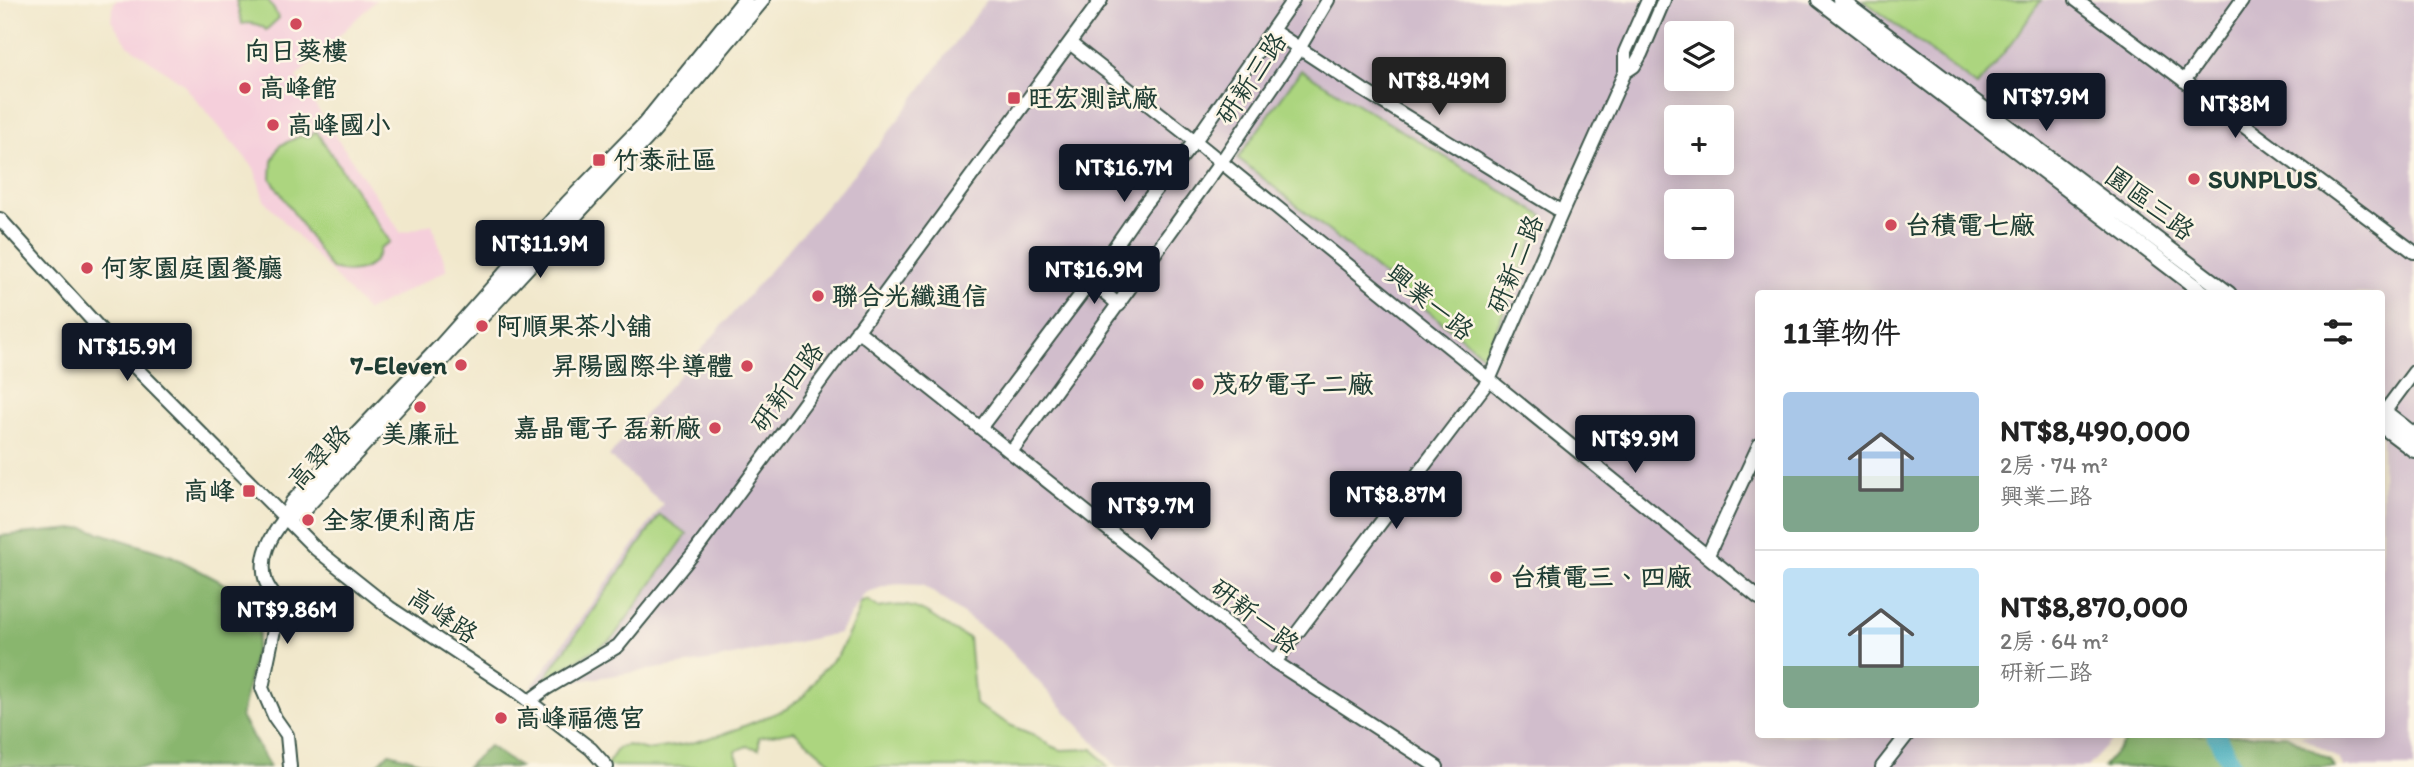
<!DOCTYPE html>
<html lang="zh-TW">
<meta charset="utf-8">
<style>
body{margin:0;font-family:Itim,"LXGW WenKai TC",sans-serif;background:#f2f2f2;color:#222;height:100vh;display:flex;flex-direction:column;font-size:26px;white-space:nowrap}
*{box-sizing:border-box;margin:0}
p{font-size:23px;color:#767676}
.icon{flex:none;width:38px;height:38px;fill:none;stroke:currentColor;stroke-width:2;stroke-linecap:round;stroke-linejoin:round}
.map{position:relative;flex:1;overflow:hidden}
.drawer{position:absolute;left:1755px;top:290px;width:630px;height:448px;display:flex;flex-direction:column;background:#fff;border-radius:7px;box-shadow:0 4px 18px #0003}
.drawer>*{flex:none}
.tools{position:absolute;left:1664px;top:21px;display:grid;gap:14px}
.tools a{display:grid;place-items:center;width:70px;height:70px;border-radius:7px;background:#fff;box-shadow:0 4px 18px #0003;font-size:35px}
.price{position:absolute;translate:-50% -60px;padding:0 16px;border-radius:7px;background:#111827;color:#fff;font-size:23px;line-height:46px;filter:drop-shadow(0 2px 4px #0008)}
.price::after{content:'';position:absolute;left:50%;top:42px;width:21px;height:16px;margin-left:-10px;background:inherit;clip-path:polygon(0 0,100% 0,50% 100%)}
.price.current{background:#222;color:#fff}
ul{padding:0;list-style:none}
li{display:flex;align-items:center;gap:21px;height:175px;padding:0 28px}
li+li{border-top:2px solid #e0e0e0}
li span{display:grid;place-items:center;flex:none;width:196px;height:140px;border-radius:7px;color:#555}
li>.icon{margin-inline-start:auto}
span .icon{width:84px;height:84px;fill:#fffc;stroke-width:1}
li b{font-size:30px}
h2{display:flex;justify-content:space-between;align-items:center;height:84px;padding:0 28px;font-size:30px}
.map>svg:first-child{display:block}
.built{fill:#f5cfdb}
.industrial{fill:#d1bdcc;fill-rule:evenodd}
.green{fill:#acd57f;stroke:#66895a;stroke-width:2}
.forest{fill:#89b66e;stroke:#547a51;stroke-width:2}
.lines{fill:none;stroke-linecap:round;stroke-linejoin:round}
.river{stroke:#40adbe;stroke-width:19}
.minor-casing{stroke:#3e574b;stroke-width:16}
.tertiary-casing{stroke:#3e574b;stroke-width:18}
.minor{stroke:#fff;stroke-width:12}
.tertiary{stroke:#fff;stroke-width:14}
.poi-dot{fill:#d1495b;stroke:#fcf5e5;stroke-width:2.5}
.labels{text-anchor:middle;dominant-baseline:central;stroke-width:5;stroke-linejoin:round;paint-order:stroke}
.poi-label{font-size:26px;font-weight:bold;fill:#1f3d34;stroke:#fcf5e5;text-anchor:start}
.street-label{font-size:26px;fill:#1f3d34;stroke:#fcf5e5}
</style>
<div class="map">
<svg width="2414" height="767" viewBox="0 0 2414 767">
<rect width="100%" height="100%" fill="#fcf5e5"/>
<filter id="ink" filterUnits="userSpaceOnUse"><feTurbulence type="fractalNoise" baseFrequency=".0143" numOctaves="2"/><feDisplacementMap in="SourceGraphic" scale="14" xChannelSelector="R" yChannelSelector="G"/><feConvolveMatrix kernelMatrix="1 2 1 2 8 2 1 2 1" color-interpolation-filters="sRGB"/></filter>
<filter id="wash" filterUnits="userSpaceOnUse"><feTurbulence type="fractalNoise" baseFrequency=".00686" numOctaves="4" result="noise"/><feDisplacementMap in="SourceGraphic" scale="28" xChannelSelector="R" yChannelSelector="G"/><feGaussianBlur stdDeviation="1.57" result="paint"/><feColorMatrix in="noise" values="0 0 0 0 0 0 0 0 0 0 0 0 0 0 0 0 0 1.4 0 .05"/><feComposite in="paint" operator="in"/></filter>
<g filter="url(#wash)">
<rect width="100%" height="100%" fill="#f1e8cc"/>
<path class="built" d="M118,0H376L296,77L401,233L432,224L447,270L367,311L264,200L254,168L182,83L128,45L111,20L114,2Z"/>
<path class="industrial" d="M987,0H2414V767H2344L2339,759L2300,735H2382V294H1759V735H2117L2087,767H1117L1003,643L923,585L892,584L865,593L839,633L714,660L531,688L663,504L609,456L883,140ZM1676,33H1722V79H1676ZM1676,117H1722V163H1676ZM1676,201H1722V247H1676Z"/>
<path class="green" d="M236,0H268L279,18L266,30C261,24 249,22 242,24Z
M1863,0H2041L2017,36L1977,86Z
M1301,70L1543,216L1485,357L1238,158Z
M316,131L390,242L380,248C375,272 352,275 331,269L271,179L272,161L279,146L300,136L309,137Z
M660,515L687,534L612,639L544,680Z
M867,600L879,608C924,597 932,623 969,638L975,704L1012,726L1034,735L1051,746L1061,750L1093,749L1108,767H836L794,731L759,737V749L747,746L735,751L740,764L711,767L606,766L618,748L628,745L647,750L688,744L727,733L786,709L805,695L821,672L838,655L858,614L860,603Z"/>
<path class="forest" d="M85,528L172,556L265,605L241,717L270,767H0V536Z
M2130,735H2286L2330,760L2334,767H2103Z
M489,746L519,767H467Z
M389,753H390L437,767H375Z"/>
<g class="lines">
<path class="river" d="M2216,735L2233,767"/>
</g>
</g>
<g filter="url(#ink)">
<g class="lines">
<g class="minor-casing">
<path id="minor" d="M2076,0L2414,252
M1273,31L1363,90L1562,212
M1071,44L1195,141L1759,598
M1625,72L1634,66L1641,54L1664,0
M2184,81L2242,0
M0,219L132,364L316,549L390,608L517,692L591,749L607,767
M1091,281L1119,305
M857,330L1275,662L1437,767
M2382,415L2414,372
M981,427L1091,281L1143,206L1195,141L1293,0
M1011,452L1226,155L1300,47L1328,0
M285,518C271,536 258,557 266,582C269,590 277,599 282,606L274,630L262,688L275,718L287,735L290,767
M1708,555L1759,445
M1275,662L1489,380L1562,212L1625,72V52L1648,0
M529,701L547,688L618,646L697,549L1101,0
M1882,767L1907,735"/>
</g>
<g class="tertiary-casing">
<path id="tertiary" d="M1819,0L2205,294
M1840,0L2229,294
M2382,410L2414,435
M2382,426L2414,450
M285,518L302,511L652,132L762,0
M285,518L293,502L442,345L568,203L645,124L745,0"/>
</g>
<use href="#minor" class="minor"/>
<use href="#tertiary" class="tertiary"/>
</g>
</g>
<g class="poi-dot">
<circle cx="296" cy="24" r="7"/>
<circle cx="245" cy="88" r="7"/>
<rect x="1007" y="91" width="14" height="14" rx="3.5"/>
<circle cx="273" cy="125" r="7"/>
<rect x="592" y="153" width="14" height="14" rx="3.5"/>
<circle cx="2194" cy="179" r="7"/>
<circle cx="1891" cy="225" r="7"/>
<circle cx="87" cy="268" r="7"/>
<circle cx="818" cy="296" r="7"/>
<circle cx="482" cy="326" r="7"/>
<circle cx="461" cy="365" r="7"/>
<circle cx="747" cy="366" r="7"/>
<circle cx="1198" cy="384" r="7"/>
<circle cx="420" cy="407" r="7"/>
<circle cx="715" cy="428" r="7"/>
<rect x="242" y="484" width="14" height="14" rx="3.5"/>
<circle cx="308" cy="520" r="7"/>
<circle cx="1496" cy="577" r="7"/>
<circle cx="501" cy="718" r="7"/>
</g>
<g class="labels">
<g class="poi-label">
<text x="296" y="51" text-anchor="middle">向日葵樓</text>
<text x="259" y="88">高峰館</text>
<text x="1028" y="98">旺宏測試廠</text>
<text x="287" y="125">高峰國小</text>
<text x="613" y="160">竹泰社區</text>
<text x="2208" y="179">SUNPLUS</text>
<text x="1905" y="225">台積電七廠</text>
<text x="101" y="268">何家園庭園餐廳</text>
<text x="832" y="296">聯合光纖通信</text>
<text x="496" y="326">阿順果茶小舖</text>
<text x="447" y="365" text-anchor="end">7-Eleven</text>
<text x="733" y="366" text-anchor="end">昇陽國際半導體</text>
<text x="1212" y="384">茂矽電子 二廠</text>
<text x="701" y="428" text-anchor="end">嘉晶電子 磊新廠</text>
<text x="420" y="434" text-anchor="middle">美廉社</text>
<text x="235" y="491" text-anchor="end">高峰</text>
<text x="322" y="520">全家便利商店</text>
<text x="1510" y="577">台積電三、四廠</text>
<text x="515" y="718">高峰福德宮</text>
</g>
<g class="street-label">
<text transform="translate(1251 78) rotate(-56)">研新三路</text>
<text transform="translate(2150 203) rotate(37)">園區三路</text>
<text transform="translate(1515 264) rotate(-67)">研新二路</text>
<text transform="translate(1430 302) rotate(39)">興業一路</text>
<text transform="translate(787 387) rotate(-54)">研新四路</text>
<text transform="translate(319 457) rotate(-47)">高翠路</text>
<text transform="translate(443 615) rotate(34)">高峰路</text>
<text transform="translate(1255 616) rotate(38)">研新一路</text>
</g>
</g>
</svg>
<div class="tools">
<a><svg class="icon" aria-label="layers" viewBox="0 0 24 24"><path d="M12 4l9 5-9 5-9-5zM3 14l9 5 9-5"/></svg></a>
<a>+</a>
<a>−</a>
</div>
<b class="price current" style="left:1439px;top:117px">NT$8.49M</b>
<b class="price" style="left:2046px;top:133px">NT$7.9M</b>
<b class="price" style="left:2235px;top:140px">NT$8M</b>
<b class="price" style="left:1124px;top:204px">NT$16.7M</b>
<b class="price" style="left:540px;top:280px">NT$11.9M</b>
<b class="price" style="left:1094px;top:306px">NT$16.9M</b>
<b class="price" style="left:127px;top:383px">NT$15.9M</b>
<b class="price" style="left:1635px;top:475px">NT$9.9M</b>
<b class="price" style="left:1396px;top:531px">NT$8.87M</b>
<b class="price" style="left:1151px;top:542px">NT$9.7M</b>
<b class="price" style="left:287px;top:646px">NT$9.86M</b>
<section class="drawer">
<h2>11筆物件<svg class="icon" aria-label="filters" viewBox="0 0 24 24"><path d="M4 7h16M4 17h16"/><circle cx="9" cy="7" r="2"/><circle cx="15" cy="17" r="2"/></svg></h2>
<ul>
<li><span style="background:linear-gradient(#a9c7e8 60%,#7fa58c 0)"><svg class="icon" aria-label="home" viewBox="0 0 24 24"><path d="M3 11l9-7 9 7M6 9v11h12V9"/></svg></span><div><b>NT$8,490,000</b><p>2房 · 74 m²</p><p>興業二路</p></div></li>
<li><span style="background:linear-gradient(#bfe0f5 70%,#7fa58c 0)"><svg class="icon" aria-label="home" viewBox="0 0 24 24"><path d="M3 11l9-7 9 7M6 9v11h12V9"/></svg></span><div><b>NT$8,870,000</b><p>2房 · 64 m²</p><p>研新二路</p></div></li>
</ul>
</section>
</div>
